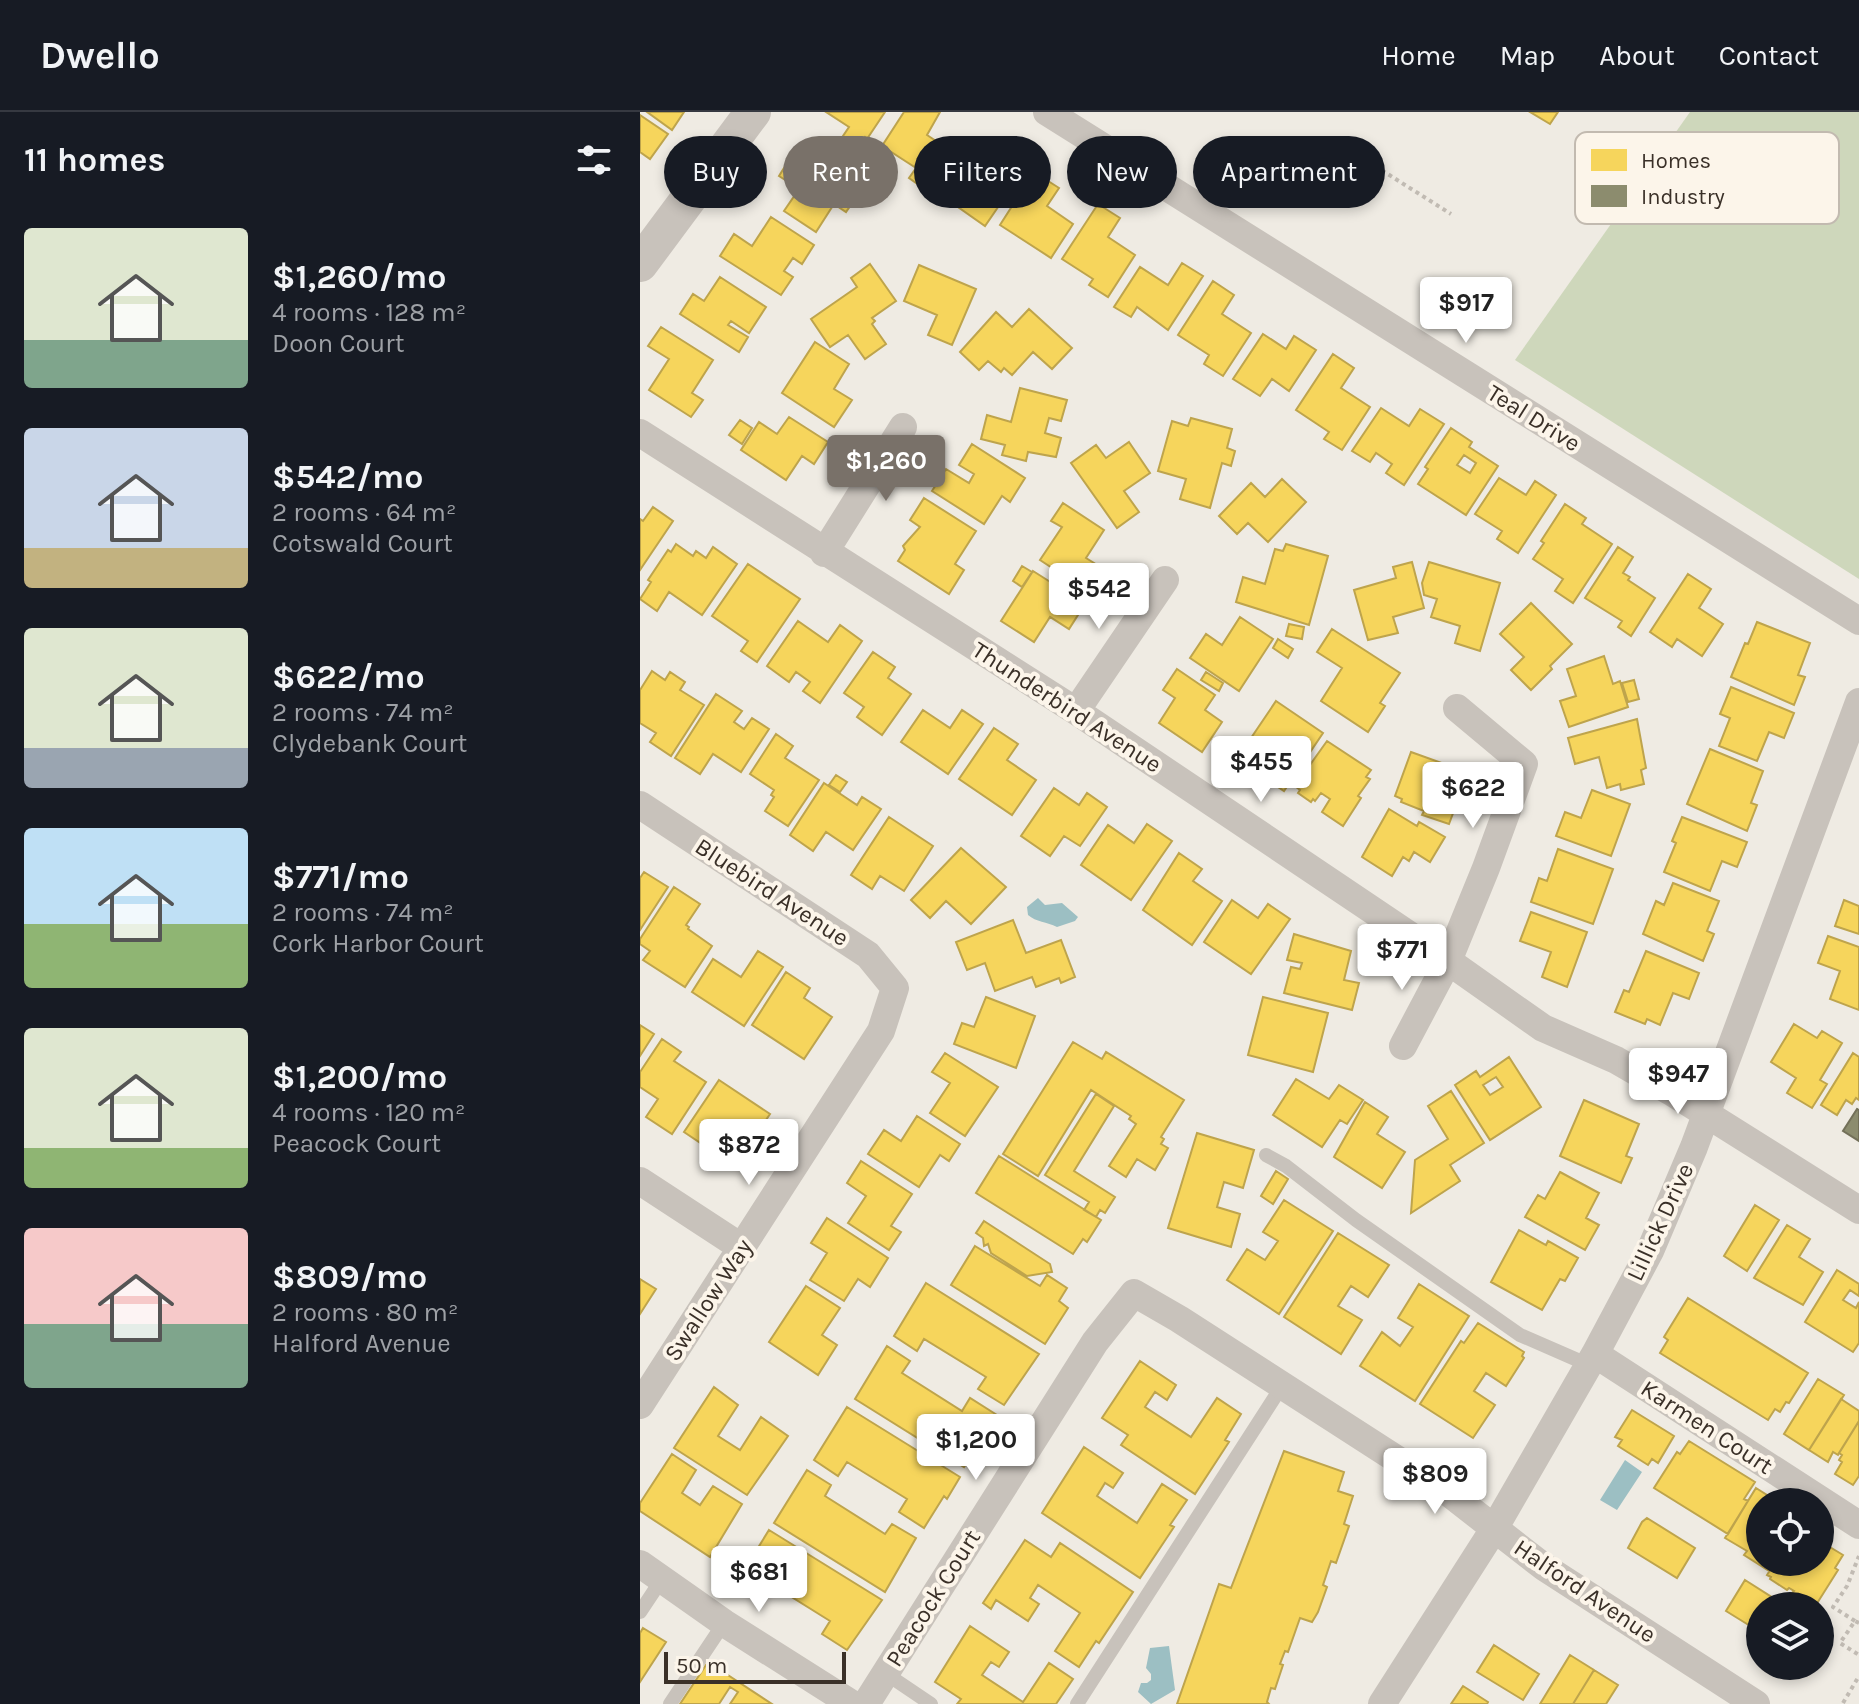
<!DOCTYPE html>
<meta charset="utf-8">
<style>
body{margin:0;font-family:Karla,sans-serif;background:#242831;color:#f1f3f6;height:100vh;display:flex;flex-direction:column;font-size:30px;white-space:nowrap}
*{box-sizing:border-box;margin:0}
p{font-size:26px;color:#9ea1a6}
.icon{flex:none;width:44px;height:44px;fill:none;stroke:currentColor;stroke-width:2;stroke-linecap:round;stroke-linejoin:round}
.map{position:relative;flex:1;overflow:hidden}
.sheet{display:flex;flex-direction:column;background:#171b24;width:640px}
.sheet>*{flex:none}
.top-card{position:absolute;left:24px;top:24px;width:760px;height:72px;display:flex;gap:16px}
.controls{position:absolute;left:1106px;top:1376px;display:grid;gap:16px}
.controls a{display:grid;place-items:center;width:88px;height:88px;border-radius:50%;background:#171b24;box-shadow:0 4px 12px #0003;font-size:40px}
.scale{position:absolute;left:24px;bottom:20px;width:182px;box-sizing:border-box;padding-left:8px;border:4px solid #3a3028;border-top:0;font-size:22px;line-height:28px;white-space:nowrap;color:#3a3028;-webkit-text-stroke:6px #fcf5ea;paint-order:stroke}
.price{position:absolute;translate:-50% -68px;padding:0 18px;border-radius:8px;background:#fff;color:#222;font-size:26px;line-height:52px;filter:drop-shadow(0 2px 4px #0008)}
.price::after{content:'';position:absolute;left:50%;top:48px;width:24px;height:18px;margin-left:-12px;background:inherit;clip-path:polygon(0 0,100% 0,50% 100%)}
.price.selected{background:#797169;color:#fff}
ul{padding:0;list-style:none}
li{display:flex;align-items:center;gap:24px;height:200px;padding:0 24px}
li span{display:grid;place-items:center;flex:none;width:224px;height:160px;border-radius:8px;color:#555}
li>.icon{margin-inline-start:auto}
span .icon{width:96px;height:96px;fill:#fffc;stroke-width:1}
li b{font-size:34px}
h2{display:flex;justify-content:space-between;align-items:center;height:96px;padding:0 24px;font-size:34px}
.chip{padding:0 28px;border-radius:36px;background:#171b24;box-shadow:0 4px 12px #0003;font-size:28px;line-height:72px}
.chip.selected{background:#797169;color:#fff}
header{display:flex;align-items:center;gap:48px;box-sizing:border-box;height:112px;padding:0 40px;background:#171b24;border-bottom:2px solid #363941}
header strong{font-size:38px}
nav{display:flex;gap:44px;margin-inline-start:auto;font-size:28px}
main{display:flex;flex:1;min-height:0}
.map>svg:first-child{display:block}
.green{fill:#ced7bb}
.water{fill:#9cbfc3}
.homes{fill:#f6d55c;stroke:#bea44c;stroke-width:2;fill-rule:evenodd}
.industry{fill:#8c8c6e;stroke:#737059;stroke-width:2}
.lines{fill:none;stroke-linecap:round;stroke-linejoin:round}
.path{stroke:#c1bbb3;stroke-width:4;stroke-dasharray:4 4;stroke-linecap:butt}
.service{stroke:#c8c2bb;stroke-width:14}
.minor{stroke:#c8c2bb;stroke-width:28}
.tertiary{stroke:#c8c2bb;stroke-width:36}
.labels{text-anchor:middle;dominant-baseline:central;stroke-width:8;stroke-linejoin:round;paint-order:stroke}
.street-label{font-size:24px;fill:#3a3028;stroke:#fcf5ea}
.key{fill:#fcf5ea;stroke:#c2bab0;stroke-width:2}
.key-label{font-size:22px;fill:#3a3028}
</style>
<header>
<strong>Dwello</strong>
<nav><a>Home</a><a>Map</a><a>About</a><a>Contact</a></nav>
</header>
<main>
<section class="sheet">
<h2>11 homes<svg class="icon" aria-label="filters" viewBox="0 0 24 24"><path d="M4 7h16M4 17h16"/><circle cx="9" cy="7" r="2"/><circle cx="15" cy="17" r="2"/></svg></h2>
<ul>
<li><span style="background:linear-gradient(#dfe7d0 70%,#7fa58c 0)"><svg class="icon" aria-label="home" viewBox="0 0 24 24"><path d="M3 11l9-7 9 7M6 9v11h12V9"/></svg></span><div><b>$1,260/mo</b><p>4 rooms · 128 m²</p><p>Doon Court</p></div></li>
<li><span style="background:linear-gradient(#c9d6e8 75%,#c2b280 0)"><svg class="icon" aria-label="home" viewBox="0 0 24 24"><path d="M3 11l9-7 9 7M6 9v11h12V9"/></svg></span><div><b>$542/mo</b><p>2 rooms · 64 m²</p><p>Cotswald Court</p></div></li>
<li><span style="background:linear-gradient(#dfe7d0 75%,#9aa5b1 0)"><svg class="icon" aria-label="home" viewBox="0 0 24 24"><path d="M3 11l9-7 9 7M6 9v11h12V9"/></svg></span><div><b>$622/mo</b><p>2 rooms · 74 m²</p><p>Clydebank Court</p></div></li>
<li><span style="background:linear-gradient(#bfe0f5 60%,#8fb573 0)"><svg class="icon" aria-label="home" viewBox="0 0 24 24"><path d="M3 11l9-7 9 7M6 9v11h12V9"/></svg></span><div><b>$771/mo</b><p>2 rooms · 74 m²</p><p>Cork Harbor Court</p></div></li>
<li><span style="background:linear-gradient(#dfe7d0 75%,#8fb573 0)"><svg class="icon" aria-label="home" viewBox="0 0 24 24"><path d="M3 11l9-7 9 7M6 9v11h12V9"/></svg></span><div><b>$1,200/mo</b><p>4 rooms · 120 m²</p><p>Peacock Court</p></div></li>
<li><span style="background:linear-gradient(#f6c9c9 60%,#7fa58c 0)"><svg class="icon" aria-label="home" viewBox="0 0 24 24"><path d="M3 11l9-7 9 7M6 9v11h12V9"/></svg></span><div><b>$809/mo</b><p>2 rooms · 80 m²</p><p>Halford Avenue</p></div></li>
</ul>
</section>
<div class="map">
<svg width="1219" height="1592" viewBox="0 0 1219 1592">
<rect width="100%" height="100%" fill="#efebe3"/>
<path class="green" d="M1050,0H1219V467L875,248Z"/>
<path class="water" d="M398,786L405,793L422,791L438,805L435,809L417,815C407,810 396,810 388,803L387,795Z
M985,1348L1002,1360L977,1398L960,1388Z
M529,1534L535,1578L511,1592L498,1580L501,1571H507L511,1568V1562L506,1556L510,1536Z"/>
<path class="homes" d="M7,0H44L32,18Z
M186,0H245L227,27L225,25L219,34L203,24L209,15Z
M264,0H300L287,23L311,39L286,78L269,66L276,56L242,34Z
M890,0H918L910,12Z
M0,3L28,22L10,47L0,40Z
M156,37L208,70L176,120L144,99L159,77L139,64Z
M326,39L353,56L364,39L387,53L345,114L298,81Z
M234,43L246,51L234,67L223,59Z
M394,60L419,76L407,94L433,112L411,146L360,113Z
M207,73L219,81L206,100L194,92Z
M458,92L480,106L468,125L495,143L468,185L449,173L453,167L422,147Z
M131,105L174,133L162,152L153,146L144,159L153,165L141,183L80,144L94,122L112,134Z
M542,151L563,164L528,218L497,195L491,205L474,195L500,155L528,173Z
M230,152L256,189L232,206L235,209L232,212L246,232L225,247L208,223L190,235L171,207L217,175L211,166Z
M279,153L336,177L312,233L288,223L297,203L264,189Z
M80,165L126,195L109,221L91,209L88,213L108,225L99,240L40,202L53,182L64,189Z
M573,169L594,183L582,202L611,221L583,264L564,252L569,243L538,223Z
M389,197L432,236L412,257L393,240L372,263L364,256L361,260L348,249L339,258L320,240L356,200L372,215Z
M21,215L73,248L52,281L63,288L51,305L9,278L29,247L8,234Z
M623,222L646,237L654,224L676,238L649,279L632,267L620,284L593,267Z
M175,230L209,252L194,277L212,288L194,315L142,281Z
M693,242L714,256L701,276L730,295L702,338L684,327L689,320L656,298Z
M380,276L427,288L421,309L409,306L405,321L421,326L416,345L388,340L386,349L362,343L365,333L341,327L347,303L371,310Z
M741,296L769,314L780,297L804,312L764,373L746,361L752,352L736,341L730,350L712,339Z
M149,305L188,330L174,352L162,344L146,368L101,338L119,310L137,322Z
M551,306L592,317L587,336L595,339L591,354L582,351L570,396L540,387L546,367L518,359L532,309L548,314Z
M100,308L112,316L102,332L89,323Z
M811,316L832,330L829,335L858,354L826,403L778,372L788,357L785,355ZM824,343L836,351L830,361L817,353Z
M489,330L510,361L484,379L499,400L477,416L431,351L456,333L466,346Z
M332,332L385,366L370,390L362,384L344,412L292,379L306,357L329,371L334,362L319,353Z
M859,366L886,383L895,369L916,383L878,441L857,427L862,419L835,402Z
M642,367L666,390L628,430L608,411L597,422L579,404L611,371L625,385Z
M284,386L336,419L315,452L324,458L309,482L258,449L265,438L263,434L280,415L270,408Z
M423,391L464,418L446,446L467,459L452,482L400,448L422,415L411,409Z
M925,392L946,406L942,412L972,432L933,491L915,479L923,467L893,447L904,431L901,429Z
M13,395L33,409L0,458V407L3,409Z
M36,432L53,444L56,439L66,446L73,435L97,452L62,503L29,480L17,499L0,487L11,470L8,468L28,438L31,440Z
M646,432L688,444L669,513L596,490L603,465L625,472L635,437L643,439Z
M978,435L993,445L983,461L990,465L988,468L1015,486L991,524L978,515L982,509L945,486Z
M772,450L784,496L753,505L758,521L728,528L714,478L756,466L753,455Z
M789,450L860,471L840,539L815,531L820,514L791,505L797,487L784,483L782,471Z
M108,452L160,487L117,550L101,539L108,529L72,504Z
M382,454L392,460L382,475L373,469Z
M393,459L445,492L429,517L410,505L394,530L361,509Z
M1048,462L1071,477L1059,496L1083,512L1062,544L1037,527L1032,535L1010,520Z
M891,491L932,532L910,554L912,557L891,578L871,558L884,545L860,522Z
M600,505L633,527L599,579L550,546L566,522L582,533Z
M158,509L188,530L200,513L222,529L180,591L163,579L170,570L156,560L149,570L127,554Z
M1117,510L1170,531L1158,563L1165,565L1154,593L1091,565L1105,531L1108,532Z
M649,512L664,515L662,527L646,524Z
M692,517L760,561L740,591L745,594L728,620L681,589L702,556L677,540Z
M638,527L653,537L648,546L633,536Z
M233,540L255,555L248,566L271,582L242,623L217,605L224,595L204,581Z
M964,544L973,572L980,569L988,595L929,615L920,589L936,584L927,557Z
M537,557L575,583L565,598L582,610L562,640L519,611L535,586L523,578Z
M12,559L25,568L30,560L45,570L40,578L64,593L31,644L10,630L16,621L0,611V578Z
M566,560L583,571L579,579L561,568Z
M994,568L999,587L988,590L982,571Z
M1091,575L1154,601L1144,626L1129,620L1117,649L1079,634L1090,606L1080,602Z
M76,582L102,599L94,610L104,617L112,606L129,617L101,660L73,642L60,662L35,646Z
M636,589L683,621L644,679L622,664L634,646L609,629Z
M283,598L310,616L322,598L343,612L308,662L261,630Z
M997,607L1006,656L1001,658L1004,672L981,678L980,672L967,676L959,645L935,652L928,626Z
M354,616L378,632L367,648L396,668L372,703L319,667Z
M136,622L153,634L145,646L179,668L148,714L125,699L134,685L131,683L134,678L110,662Z
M687,629L731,658L726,665L730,667L718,684L721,686L703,714L682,700L690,687L681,681L675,689L673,687L671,690L658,681L660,678L655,674Z
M1070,637L1123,659L1111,691L1117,693L1107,719L1047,692Z
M771,640L810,654L801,679L819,685L809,712L782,703L784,699L761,690L762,687L755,684Z
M196,663L207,670L200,680L189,673Z
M184,671L217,693L222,685L241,697L213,738L186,720L173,739L150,723Z
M414,676L439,693L447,681L467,695L440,734L424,724L410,744L381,724Z
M952,678L990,692L971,744L916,724L925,700L941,706Z
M749,697L777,714L779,710L805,725L790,750L774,740L769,749L763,745L752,764L722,745Z
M249,705L293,734L264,779L240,764L232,777L211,763Z
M1042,705L1107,730L1097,755L1082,749L1070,779L1024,760L1036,731L1032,729Z
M507,712L532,729L491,788L441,753L468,713L494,731Z
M321,736L366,775L331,812L306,789L290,806L271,788Z
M918,737L973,757L953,812L891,790L899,766L907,769Z
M539,741L562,757L553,769L582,789L552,833L503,798Z
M4,760L28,775L0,818V766Z
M1033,771L1079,789L1067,819L1074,822L1063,849L1003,822L1016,789L1024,793Z
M34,775L60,792L46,813L49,815L48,817L72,834L45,875L3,848L10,839L0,832V827Z
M592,788L618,806L628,792L650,807L611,862L564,830Z
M1204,788L1219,794V822L1195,814Z
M891,800L947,820L927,875L902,865L911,840L880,829Z
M373,808L386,841L421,828L435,865L421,871L419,866L396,875L392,865L355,879L345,851L327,858L316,830Z
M654,822L711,839L704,868L719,871L712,898L644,881L651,855L660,857L662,851L647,848Z
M1188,824L1219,835V898L1190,887L1200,859L1178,851Z
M118,839L143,855L104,914L52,880L73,847L101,865Z
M1006,839L1059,861L1049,887L1033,881L1020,913L1007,907L1005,912L975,900L984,878L989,880Z
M146,860L170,876L164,886L192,905L164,947L112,913Z
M346,885L395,904L376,956L314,932L322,911L334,915Z
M623,885L688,901L673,960L608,943Z
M1154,912L1177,926L1182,919L1202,931L1180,968L1187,972L1172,996L1147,981L1156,966L1131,950Z
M0,913L14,922L0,944Z
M22,927L41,940L34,949L66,970L32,1022L6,1005L18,987L0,975V960Z
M433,930L462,947L466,940L544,988L521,1025L524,1027L521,1032L528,1036L515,1058L497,1047L486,1065L469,1054L496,1012L489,1007L491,1004L451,978L398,1064L363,1042Z
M305,941L358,975L325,1024L290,1001L310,971L292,960Z
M1213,941L1219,945V988L1216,986L1212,992L1206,988L1197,1003L1181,993Z
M869,945L901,995L850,1028L815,973L836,959L840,965ZM856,965L863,975L850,983L843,973Z
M656,967L689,987L699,973L723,988L707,1012L700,1008L682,1035L633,1003Z
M79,968L130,1002L103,1042L85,1030L91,1020L79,1013L65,1034L44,1020Z
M811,979L844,1031L810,1053L820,1069L771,1101L775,1048L808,1027L788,994Z
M456,982L474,994L434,1059L475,1085L465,1101L460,1098L456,1105L444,1098L449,1090L405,1063Z
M944,988L999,1012L986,1044L992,1046L981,1071L920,1044Z
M725,990L748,1005L737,1022L765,1040L742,1076L694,1045Z
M277,1004L320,1032L309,1049L300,1043L279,1075L228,1042L244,1018L261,1029Z
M557,1021L614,1038L603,1076L584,1070L577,1095L600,1102L591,1135L528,1116Z
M359,1044L461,1108L447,1130L443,1127L433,1142L336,1081Z
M221,1049L272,1082L251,1114L261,1120L249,1138L208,1111L226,1084L207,1071Z
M636,1059L648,1067L633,1092L621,1084Z
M920,1060L959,1081L946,1106L959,1113L945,1138L885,1105L898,1083L905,1087Z
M644,1088L693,1119L639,1202L587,1168L607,1137L625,1148L638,1129L623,1120Z
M1115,1093L1139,1108L1107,1159L1084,1144Z
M187,1106L248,1146L230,1175L218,1167L204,1189L170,1168L187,1141L171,1131Z
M344,1109L410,1152L412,1160L387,1164L351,1141L348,1132L344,1134L343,1126L336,1121Z
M1147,1113L1170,1127L1159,1145L1183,1160L1163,1193L1114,1166Z
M879,1118L906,1133L908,1129L938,1146L925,1169L920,1167L902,1198L851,1170Z
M698,1121L749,1153L728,1185L711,1174L698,1194L722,1208L701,1242L644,1205Z
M335,1134L400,1174L407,1163L427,1176L419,1189L428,1196L405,1232L311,1173Z
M1197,1158L1219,1172V1184L1210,1178L1203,1188L1216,1196L1219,1190V1231L1213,1240L1165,1210Z
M0,1167L16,1177L0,1202Z
M286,1171L399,1242L364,1293L338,1277L346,1265L284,1227L277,1239L254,1224Z
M779,1172L829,1204L775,1289L720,1254L742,1220L760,1234L773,1215L758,1206Z
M166,1174L200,1196L182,1223L197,1233L178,1263L129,1230Z
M1048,1186L1168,1261L1149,1291L1146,1290L1140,1300L1135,1297L1128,1308L1020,1241L1028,1228L1024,1225Z
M838,1211L884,1240L882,1244L884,1246L866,1274L846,1261L834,1279L855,1293L833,1326L780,1292L821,1229L824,1231Z
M247,1234L270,1249L262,1261L322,1299L330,1286L357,1303L331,1348L329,1347L324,1355L215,1287Z
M500,1249L536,1273L527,1288L515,1280L505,1295L551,1325L577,1286L601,1302L585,1328L589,1330L555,1382L481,1333L488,1323L462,1306Z
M1178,1267L1204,1283L1169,1338L1144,1322Z
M74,1275L98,1293L78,1324L100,1338L121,1305L148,1324L107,1383L34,1336Z
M1201,1287L1219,1299V1309L1198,1343L1193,1340L1188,1350L1169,1338Z
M207,1295L320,1365L307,1387L304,1384L284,1416L259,1400L267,1387L207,1350L198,1364L174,1348Z
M992,1298L1034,1324L1018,1351L1012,1347L1008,1353L978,1334L982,1328L975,1325Z
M1219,1309V1364L1213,1373L1195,1362L1202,1350L1199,1348L1202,1343L1199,1341Z
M1049,1329L1115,1370L1104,1387L1108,1389L1088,1422L1014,1376L1037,1340L1040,1342Z
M444,1335L483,1361L473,1376L465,1371L457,1384L497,1411L522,1372L547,1388L530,1413L534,1415L500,1466L402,1401Z
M644,1339L704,1360L698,1379L713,1384L704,1412L709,1414L696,1451L691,1449L683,1473L687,1475L678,1500L672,1510L660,1506L648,1540L645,1539L640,1552L643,1553L635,1577L631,1576L627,1590L629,1592H537L579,1472L591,1476Z
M32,1342L56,1358L42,1381L60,1393L73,1374L102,1392L70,1445L0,1399V1391Z
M167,1358L191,1373L185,1384L245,1422L252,1412L276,1426L245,1480L134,1411Z
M1116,1376L1138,1390H1120V1450H1135L1129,1459L1104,1443L1107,1439L1085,1426Z
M1007,1406L1055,1436L1037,1466L988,1436L1002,1410Z
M129,1418L242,1488L207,1538L182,1522L190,1509L129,1471L125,1478L101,1463Z
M385,1428L411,1445L420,1431L493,1480L459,1531L456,1529L439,1555L415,1539L440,1501L398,1473L390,1486L399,1492L388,1509L356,1488L351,1497L343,1491Z
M1180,1429L1203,1443L1195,1456L1198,1458L1176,1493L1171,1492L1152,1481L1154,1479L1149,1476L1147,1478L1130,1467L1131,1465L1127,1463L1135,1450H1180Z
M1105,1468L1146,1494H1120V1520L1086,1499Z
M330,1514L369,1540L359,1555L351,1550L342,1563L383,1590L409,1551L433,1567L416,1592H317L321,1587L295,1570Z
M3,1516L26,1530L0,1570V1521Z
M854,1533L899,1562L883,1588L837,1560Z
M930,1543L954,1558L933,1592H900Z
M68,1550L132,1592H90L98,1580L90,1575L79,1592H40Z
M954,1558L978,1573L966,1592H933Z
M823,1574L848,1590L847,1592H811Z"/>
<path class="industry" d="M1217,997L1219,998V1029L1203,1019Z"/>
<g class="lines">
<path class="path" d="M735,54L811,102
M1215,1509L1193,1495L1207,1474L1219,1444
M1219,1511L1215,1509L1200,1531L1219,1543
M1203,1591L1219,1564"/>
<path class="service" d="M626,1043L646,1054L716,1108L880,1223L949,1253
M0,1500L22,1467
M245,1561L291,1592
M30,1592L84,1511
M437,1592L642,1274"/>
<path class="minor" d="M407,0L1219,509
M0,321L436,599L808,849L903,916L976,948L1033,981L1219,1098
M184,441L263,315
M436,599L525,468
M0,693L228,843L255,876L241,919L0,1293
M763,934L808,849L846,756L884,652L817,596
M0,1069L101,1135
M955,1242L1219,1413
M0,1452L84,1511L212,1592
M226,1592L455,1230L494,1181L539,1207L809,1381L904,1455L1116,1592
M742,1592L854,1417L955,1242L1010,1139L1054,1035L1219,590"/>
<path class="tertiary" d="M0,152L113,0"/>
</g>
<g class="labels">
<g class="street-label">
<text transform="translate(894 306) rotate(32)">Teal Drive</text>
<text transform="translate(427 595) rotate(33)">Thunderbird Avenue</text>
<text transform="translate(132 780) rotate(33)">Bluebird Avenue</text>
<text transform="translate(1020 1110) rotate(-65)">Lillick Drive</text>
<text transform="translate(68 1188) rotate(-57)">Swallow Way</text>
<text transform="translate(1067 1315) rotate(33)">Karmen Court</text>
<text transform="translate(945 1479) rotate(34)">Halford Avenue</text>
<text transform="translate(293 1486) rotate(-58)">Peacock Court</text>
</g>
</g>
<rect x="935" y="20" width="264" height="92" rx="12" class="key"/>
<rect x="951" y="37" width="36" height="22" fill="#f6d55c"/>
<rect x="951" y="73" width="36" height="22" fill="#8c8c6e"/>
<g class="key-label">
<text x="1001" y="56">Homes</text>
<text x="1001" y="92">Industry</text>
</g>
</svg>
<div class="controls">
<a><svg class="icon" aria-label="locate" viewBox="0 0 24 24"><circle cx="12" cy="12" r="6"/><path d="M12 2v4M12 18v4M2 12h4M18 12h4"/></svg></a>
<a><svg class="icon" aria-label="layers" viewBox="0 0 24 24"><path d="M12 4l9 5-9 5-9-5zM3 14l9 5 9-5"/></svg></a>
</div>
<div class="scale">50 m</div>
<b class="price" style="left:826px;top:233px">$917</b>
<b class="price selected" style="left:246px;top:391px">$1,260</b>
<b class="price" style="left:459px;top:519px">$542</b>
<b class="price" style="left:621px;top:692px">$455</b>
<b class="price" style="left:833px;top:718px">$622</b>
<b class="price" style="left:762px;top:880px">$771</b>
<b class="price" style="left:1038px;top:1004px">$947</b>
<b class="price" style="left:109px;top:1075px">$872</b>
<b class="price" style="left:336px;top:1370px">$1,200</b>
<b class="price" style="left:795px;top:1404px">$809</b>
<b class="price" style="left:119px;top:1502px">$681</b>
<div class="top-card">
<a class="chip">Buy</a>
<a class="chip selected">Rent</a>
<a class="chip">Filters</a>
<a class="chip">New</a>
<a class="chip">Apartment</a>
</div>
</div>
</main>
